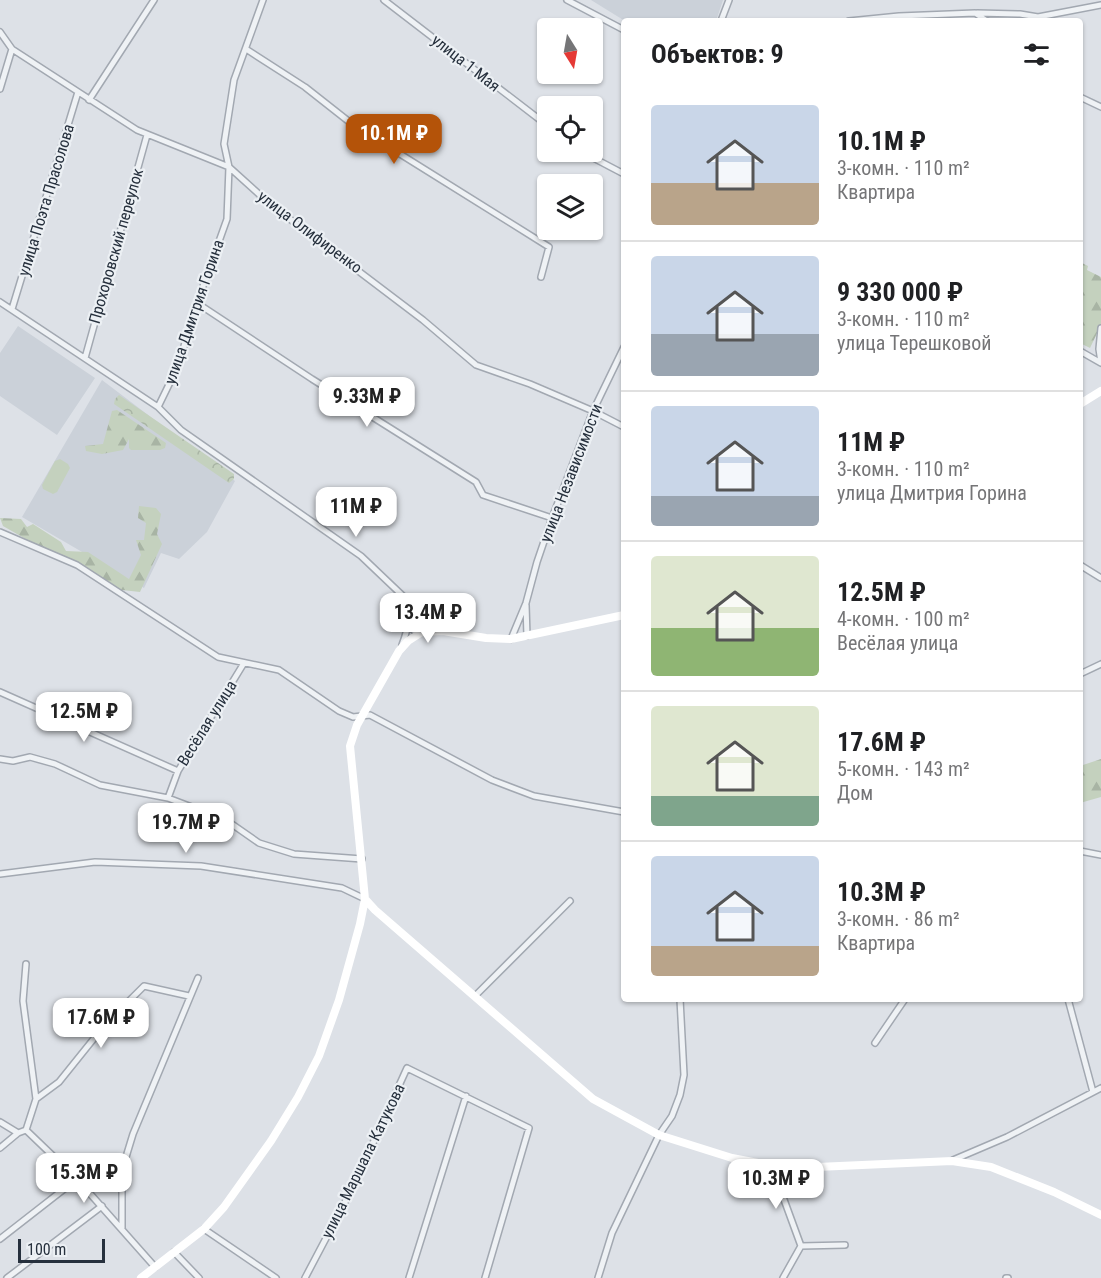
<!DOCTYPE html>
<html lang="ru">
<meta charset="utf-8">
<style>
body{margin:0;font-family:"Roboto Condensed",sans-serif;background:#f2f2f2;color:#202124;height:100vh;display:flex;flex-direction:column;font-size:22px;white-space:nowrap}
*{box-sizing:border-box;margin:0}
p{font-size:20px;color:#757577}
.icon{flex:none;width:33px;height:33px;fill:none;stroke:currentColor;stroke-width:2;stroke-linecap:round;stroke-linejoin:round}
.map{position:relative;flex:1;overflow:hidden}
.drawer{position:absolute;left:621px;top:18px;width:462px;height:984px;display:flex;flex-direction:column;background:#fff;border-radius:6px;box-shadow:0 2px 4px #0004}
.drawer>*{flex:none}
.needle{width:39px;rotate:169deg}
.buttons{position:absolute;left:537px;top:18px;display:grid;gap:12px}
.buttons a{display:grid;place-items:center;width:66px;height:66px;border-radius:6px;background:#fff;box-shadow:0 2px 4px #0004;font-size:30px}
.scale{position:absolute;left:18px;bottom:15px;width:87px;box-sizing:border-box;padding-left:6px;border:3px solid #26303d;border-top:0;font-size:16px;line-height:21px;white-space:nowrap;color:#26303d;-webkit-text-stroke:4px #ecf0f4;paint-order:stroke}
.price{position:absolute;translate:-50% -51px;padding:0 14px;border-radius:12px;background:#fff;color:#222;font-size:20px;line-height:39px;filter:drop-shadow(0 2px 3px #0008)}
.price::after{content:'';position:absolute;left:50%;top:36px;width:18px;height:14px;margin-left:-9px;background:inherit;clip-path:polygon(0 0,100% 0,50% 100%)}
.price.current{background:#b45309;color:#fff}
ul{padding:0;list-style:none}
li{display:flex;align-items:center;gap:18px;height:150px;padding:0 30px}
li+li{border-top:2px solid #e0e0e0}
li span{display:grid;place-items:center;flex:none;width:168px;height:120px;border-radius:6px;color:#555}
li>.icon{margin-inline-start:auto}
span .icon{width:72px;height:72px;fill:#fffc;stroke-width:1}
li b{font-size:26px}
h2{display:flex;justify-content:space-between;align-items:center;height:72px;padding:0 30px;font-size:26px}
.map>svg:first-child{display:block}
.built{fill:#cbd1d9}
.grass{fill:url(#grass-tufts)}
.forest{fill:url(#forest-firs)}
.park{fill:url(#park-crowns)}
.pitch{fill:#c4d1be}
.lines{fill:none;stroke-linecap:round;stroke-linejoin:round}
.street-casing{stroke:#a2a8b1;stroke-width:8}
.street{stroke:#eff2f5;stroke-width:5}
.secondary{stroke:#fff;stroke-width:8}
.labels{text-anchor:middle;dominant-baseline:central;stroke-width:4.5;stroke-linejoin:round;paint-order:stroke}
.street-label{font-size:16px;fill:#26303d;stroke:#ecf0f4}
</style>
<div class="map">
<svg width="1101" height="1278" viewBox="0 0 1101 1278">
<defs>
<pattern id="grass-tufts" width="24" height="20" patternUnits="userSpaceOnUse" patternTransform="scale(1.5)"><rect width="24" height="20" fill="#c4d1be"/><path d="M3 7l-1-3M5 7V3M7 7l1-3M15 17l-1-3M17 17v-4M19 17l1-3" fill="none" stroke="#a8b4a4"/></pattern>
<pattern id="forest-firs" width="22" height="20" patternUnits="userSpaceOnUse" patternTransform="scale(1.5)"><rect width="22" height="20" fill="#c4d1be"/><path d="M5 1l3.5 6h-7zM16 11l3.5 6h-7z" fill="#a8b4a4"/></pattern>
<pattern id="park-crowns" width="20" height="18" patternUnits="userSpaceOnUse" patternTransform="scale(1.5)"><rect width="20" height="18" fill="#c4d1be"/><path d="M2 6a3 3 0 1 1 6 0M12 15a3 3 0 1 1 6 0" fill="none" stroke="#a8b4a4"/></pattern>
</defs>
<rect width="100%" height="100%" fill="#dde1e7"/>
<path class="built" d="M591,0H723L716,21H625Z
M18,326L95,378L57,435L0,396V353Z
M102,380L235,481L207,532L179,559L161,553L144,588L22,517Z"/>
<path class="grass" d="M411 624a7 7 0 1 1 14 0a7 7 0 1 1-14 0Z"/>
<path class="forest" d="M1080,262L1088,266L1087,270L1101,277V325L1090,348L1080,343Z
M117,410L166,443L165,448L160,450H131L129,448V439L123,450L102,454L86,451L85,446L103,444L112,411Z
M139,506L156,508L161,514L157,534L162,544L140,592L113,589L3,526L0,518L21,519L27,527L33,524L61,542L66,551L88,552L129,579L141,555L136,540H144L146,523L138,518Z
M1101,759V797L1080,803V766Z"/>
<path class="park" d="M119,395L234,474V479L229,483L114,404L115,399Z"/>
<path class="pitch" d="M60,459L68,464L70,468L57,492L53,494L43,489L42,485L55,461Z"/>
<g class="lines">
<g class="street-casing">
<path id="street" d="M263,0L234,80L224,144L229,167L227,219L197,303L178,366L158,407L181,430L361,556L425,617L449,630
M384,0L548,126
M567,0L624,30
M977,13L1020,14L1038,17L1101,5
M721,21L729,0
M849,21L899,16L975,13L987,21
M0,32L12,49L137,130L229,167L270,204L423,320L476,365L530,384L593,411L624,427
M246,49L305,87L352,124L549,247L541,277
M0,89L12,49
M1080,97L1101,107
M89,100L154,0
M582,152L624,174
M0,302L158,407
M197,303L312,379L476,482L483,495L552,518
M12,309L78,92
M1101,328L1099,349L1101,362
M1080,351L1101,363
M85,358L147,135
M0,532L77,565L218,657L279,670L339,711L353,717L370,715L492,780L534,796L624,812
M1080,565L1101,578
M402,596C411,614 409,627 402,645
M526,605L527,636
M410 623a9 9 0 1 1 18 0a9 9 0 1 1-18 0Z
M511,639L526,603L537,562L552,518L593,411L624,347
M1080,674L1101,664
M0,692L178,771
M0,759L13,761L30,757L55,764L100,785L168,798L226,820L259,843L294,854L362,859
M168,798L178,771L244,663
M1080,851L1101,855
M0,874L95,862L201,866L342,888L365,899
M26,964L23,1001L36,1099
M475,996L570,901
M1068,999L1093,1092
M875,1043L905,999
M0,1122L18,1133L26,1130
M26,1130L36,1099L59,1082L104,1026L144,986L189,996
M26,1130L77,1179L155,1267
M0,1148L18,1133
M953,1160L1007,1137L1101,1088
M769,1165L775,1175L801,1246
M122,1228V1170L133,1134L198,978
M204,1229L276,1278
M0,1239L77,1179
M174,1252L199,1278
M7,1278L102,1206
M305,1278L353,1187L407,1068L529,1128L485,1278
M409,1278L466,1096
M598,1278L612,1233L659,1135L672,1116L680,1095L684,1075L680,999
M783,1278L801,1246L845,1245
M1006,1278H1008"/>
</g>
<use href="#street" class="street"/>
<path class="secondary" d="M1080,404L1101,391
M365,899L375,910L593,1099L659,1135L732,1158L769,1165L817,1167L952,1161L991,1167L1054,1192L1101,1215
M141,1278L204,1229L224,1207L271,1141L298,1097L319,1056L339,1000L360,924L365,899L350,746L357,725L399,651L408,641L422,632L443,631L486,638L511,639L624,615"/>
</g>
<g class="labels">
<g class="street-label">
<text transform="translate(466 63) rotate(38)">улица 1 Мая</text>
<text transform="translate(46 200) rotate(-73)">улица Поэта Прасолова</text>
<text transform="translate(310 232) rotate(37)">улица Олифиренко</text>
<text transform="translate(116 246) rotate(-74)">Прохоровский переулок</text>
<text transform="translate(194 312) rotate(-71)">улица Дмитрия Горина</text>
<text transform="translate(571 473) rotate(-69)">улица Независимости</text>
<text transform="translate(207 723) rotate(-58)">Весёлая улица</text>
<text transform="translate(363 1161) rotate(-64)">улица Маршала Катукова</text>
</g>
</g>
</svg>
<div class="buttons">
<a><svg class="needle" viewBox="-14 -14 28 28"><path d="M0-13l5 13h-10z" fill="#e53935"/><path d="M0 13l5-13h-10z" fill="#757577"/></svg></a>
<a><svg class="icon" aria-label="locate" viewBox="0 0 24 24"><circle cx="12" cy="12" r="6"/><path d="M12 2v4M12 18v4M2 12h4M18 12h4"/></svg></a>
<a><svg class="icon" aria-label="layers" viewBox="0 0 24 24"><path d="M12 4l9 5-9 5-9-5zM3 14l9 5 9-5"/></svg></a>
</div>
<div class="scale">100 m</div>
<b class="price current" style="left:394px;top:165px">10.1M ₽</b>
<b class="price" style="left:367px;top:428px">9.33M ₽</b>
<b class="price" style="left:356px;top:538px">11M ₽</b>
<b class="price" style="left:428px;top:644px">13.4M ₽</b>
<b class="price" style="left:84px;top:743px">12.5M ₽</b>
<b class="price" style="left:186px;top:854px">19.7M ₽</b>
<b class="price" style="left:101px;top:1049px">17.6M ₽</b>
<b class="price" style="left:84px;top:1204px">15.3M ₽</b>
<b class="price" style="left:776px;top:1210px">10.3M ₽</b>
<section class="drawer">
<h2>Объектов: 9<svg class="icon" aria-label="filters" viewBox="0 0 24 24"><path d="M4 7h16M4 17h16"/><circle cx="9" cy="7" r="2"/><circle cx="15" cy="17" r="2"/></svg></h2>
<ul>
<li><span style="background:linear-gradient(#c9d6e8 65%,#b9a48a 0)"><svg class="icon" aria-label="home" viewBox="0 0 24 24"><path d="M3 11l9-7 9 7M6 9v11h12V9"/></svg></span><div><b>10.1M ₽</b><p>3-комн. · 110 m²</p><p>Квартира</p></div></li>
<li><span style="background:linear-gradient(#c9d6e8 65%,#9aa5b1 0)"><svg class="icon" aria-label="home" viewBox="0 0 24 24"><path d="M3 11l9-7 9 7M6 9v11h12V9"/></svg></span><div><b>9 330 000 ₽</b><p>3-комн. · 110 m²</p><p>улица Терешковой</p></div></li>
<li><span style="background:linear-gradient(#c9d6e8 75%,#9aa5b1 0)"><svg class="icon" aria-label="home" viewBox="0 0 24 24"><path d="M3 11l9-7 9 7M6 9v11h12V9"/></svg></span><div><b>11M ₽</b><p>3-комн. · 110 m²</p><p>улица Дмитрия Горина</p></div></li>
<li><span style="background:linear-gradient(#dfe7d0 60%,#8fb573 0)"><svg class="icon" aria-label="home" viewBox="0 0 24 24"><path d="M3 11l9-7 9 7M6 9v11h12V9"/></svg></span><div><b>12.5M ₽</b><p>4-комн. · 100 m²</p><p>Весёлая улица</p></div></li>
<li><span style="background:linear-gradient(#dfe7d0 75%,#7fa58c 0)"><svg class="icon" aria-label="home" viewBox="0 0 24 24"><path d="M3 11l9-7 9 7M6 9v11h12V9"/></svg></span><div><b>17.6M ₽</b><p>5-комн. · 143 m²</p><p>Дом</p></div></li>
<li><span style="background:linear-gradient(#c9d6e8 75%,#b9a48a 0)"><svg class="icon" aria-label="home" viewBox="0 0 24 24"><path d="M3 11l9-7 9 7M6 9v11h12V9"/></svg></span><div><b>10.3M ₽</b><p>3-комн. · 86 m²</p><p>Квартира</p></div></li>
</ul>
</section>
</div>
